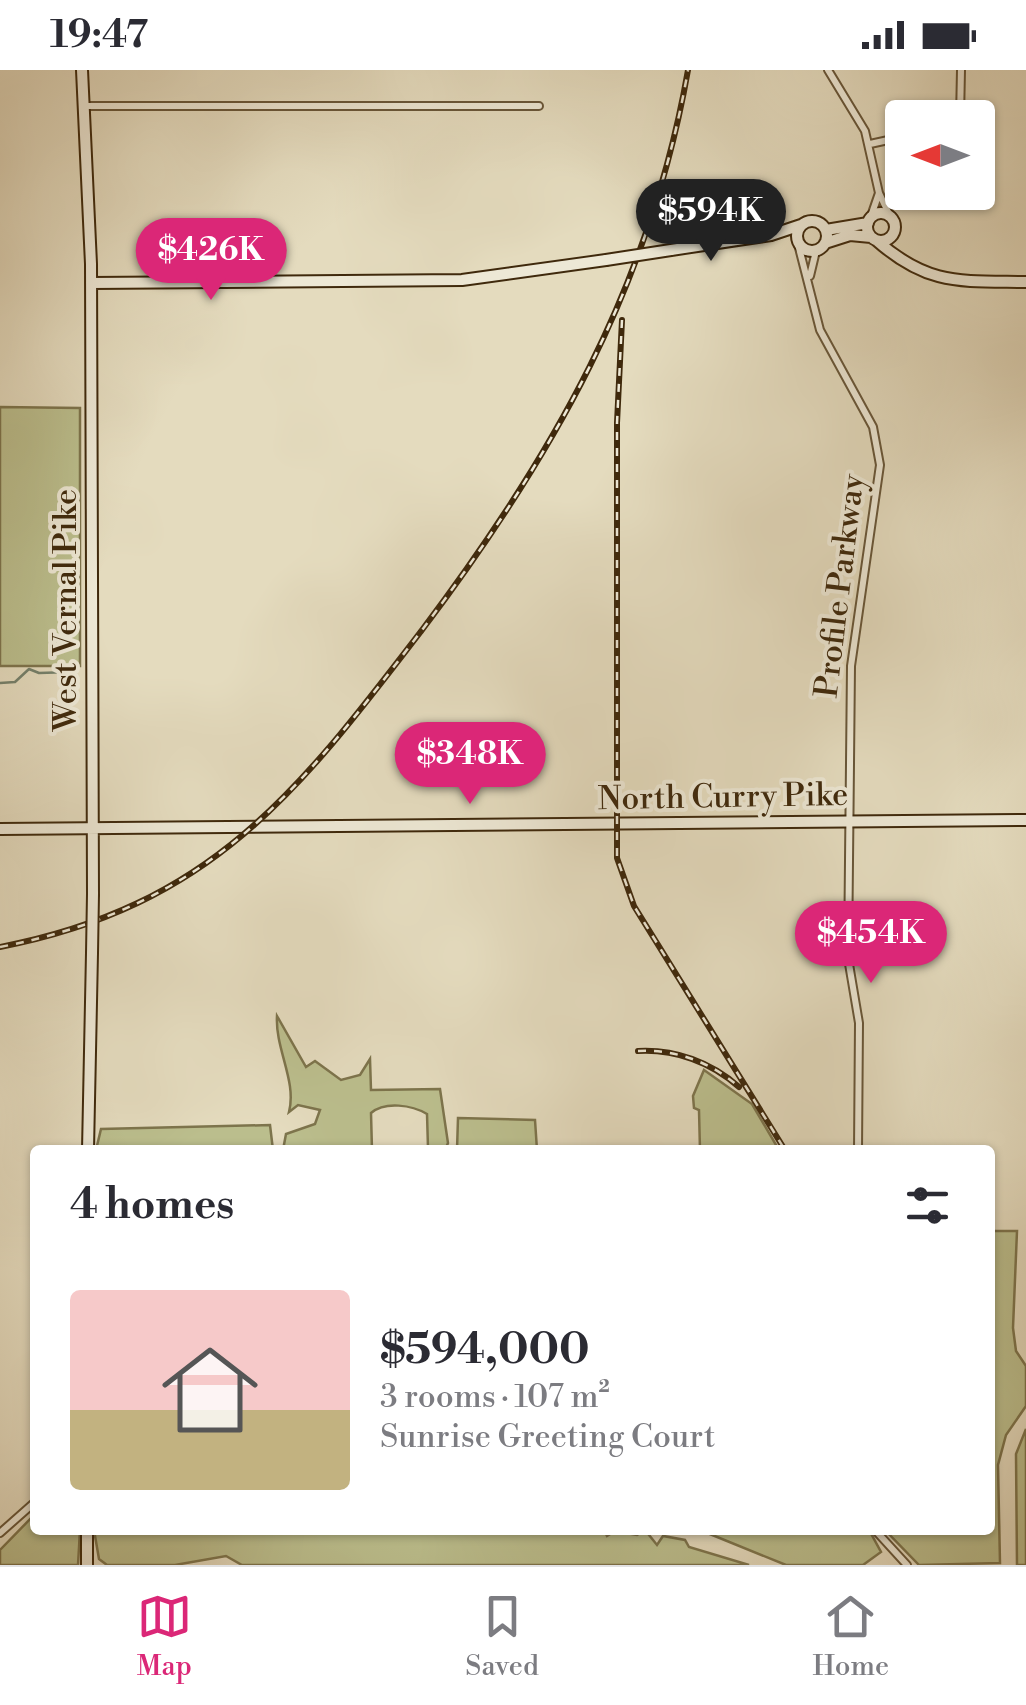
<!DOCTYPE html>
<meta charset="utf-8">
<style>
body{margin:0;font-family:"Libre Bodoni",serif;background:#f7f7f7;color:#2b2b33;height:100vh;display:flex;flex-direction:column;font-size:38px;white-space:nowrap}
*{box-sizing:border-box;margin:0}
p{font-size:32px;color:#7c7c81}
.icon{flex:none;width:55px;height:55px;fill:none;stroke:currentColor;stroke-width:2;stroke-linecap:round;stroke-linejoin:round}
.map{position:relative;flex:1;overflow:hidden}
.sheet{position:absolute;left:30px;top:1075px;width:965px;height:390px;display:flex;flex-direction:column;background:#fff;border-radius:10px;box-shadow:0 2px 8px #0004}
.sheet>*{flex:none}
.needle{width:65px;rotate:270deg}
.fabs{position:absolute;left:885px;top:30px;display:grid;gap:20px}
.fabs a{display:grid;place-items:center;width:110px;height:110px;border-radius:10px;background:#fff;box-shadow:0 2px 8px #0004;font-size:50px}
.price{position:absolute;translate:-50% -85px;padding:0 22px;border-radius:35px;background:#db2777;color:#fff;font-size:32px;line-height:65px;filter:drop-shadow(0 2px 5px #0008)}
.price::after{content:'';position:absolute;left:50%;top:60px;width:30px;height:22px;margin-left:-15px;background:inherit;clip-path:polygon(0 0,100% 0,50% 100%)}
.price.selected{background:#222;color:#fff}
ul{padding:0;list-style:none}
li{display:flex;align-items:center;gap:30px;height:250px;padding:0 40px}
li+li{border-top:2px solid #e1e1e2}
li span{display:grid;place-items:center;flex:none;width:280px;height:200px;border-radius:10px;color:#555}
li>.icon{margin-inline-start:auto}
span .icon{width:120px;height:120px;fill:#fffc;stroke-width:1}
li b{font-size:42px}
h2{display:flex;justify-content:space-between;align-items:center;height:120px;padding:0 40px;font-size:42px}
.status{display:flex;justify-content:space-between;align-items:center;height:70px;padding:0 50px;background:#fff;direction:ltr}
.status svg{height:28px;fill:currentColor}
.menu{display:flex;justify-content:space-around;align-items:center;height:140px;border-top:2px solid #e1e1e2;background:#fff;font-size:28px;color:#7c7c81}
.menu a{display:grid;justify-items:center;gap:5px}
.menu .selected{color:#db2777}
.map>svg:first-child{display:block}
.green{fill:#bbbe8d;stroke:#7d744c;stroke-width:2.5}
.lines{fill:none;stroke-linecap:round;stroke-linejoin:round}
.stream{stroke:#74816c;stroke-width:2.5}
.street-casing{stroke:#685638;stroke-width:10}
.secondary-casing{stroke:#3f290c;stroke-width:14}
.street{stroke:#ede8d5;stroke-width:6}
.secondary{stroke:#ede8d5;stroke-width:10}
.rail-casing{stroke:#3f290c;stroke-width:6}
.rail{stroke:#ede8d5;stroke-width:2.5;stroke-dasharray:8;stroke-linecap:butt}
.secondary-bridge-casing{stroke:#3f290c;stroke-width:14;stroke-linecap:butt}
.secondary-bridge{stroke:#ede8d5;stroke-width:10}
.labels{text-anchor:middle;dominant-baseline:central;stroke-width:8;stroke-linejoin:round;paint-order:stroke}
.street-label{font-size:32px;fill:#3f290c;stroke:#ede8d5}
</style>
<div class="status"><b>19:47</b><svg viewBox="0 0 49 12"><path d="M0 12V9h3v3zM5 12V6h3v6zM10 12V3h3v9zM15 12V0h3v12zM26 1h20v11H26zM47 4h2v5h-2z"/></svg></div>
<div class="map">
<svg width="1026" height="1495" viewBox="0 0 1026 1495">
<rect width="100%" height="100%" fill="#e4dbbe"/>
<filter id="stains"><feTurbulence type="fractalNoise" baseFrequency=".002" numOctaves="4"/><feColorMatrix values="0 0 0 0 .2 0 0 0 0 .09 0 0 0 0 .02 0 0 0 .5 -.17"/></filter>
<radialGradient id="worn" r=".72"><stop offset=".6" stop-color="#630" stop-opacity="0"/><stop offset="1" stop-color="#630" stop-opacity=".3"/></radialGradient>
<path class="green" d="M0,337L80,338V596H0Z
M277,946L306,997L315,991L341,1010L360,1005L370,989L371,1020L440,1019L448,1073L445,1080L428,1078L427,1044C412,1035 385,1031 371,1043L372,1080H283L286,1064L315,1054L320,1040L298,1035L289,1042C297,1011 275,979 277,946Z
M704,1000L752,1034L779,1080H700L699,1040L694,1038L693,1026Z
M458,1048L535,1050L537,1080H457Z
M270,1055L273,1080H96L101,1059Z
M990,1161H1017L1013,1258L1016,1281L1026,1296V1336L1006,1365L998,1395L1000,1493L919,1495L885,1460H990Z
M1026,1359V1495H1017L1016,1384Z
M35,1444V1460H80L78,1495H0V1480Z
M94,1460H604L607,1466L615,1461L637,1465L645,1460L657,1475L663,1466L685,1470L689,1477L749,1495H242L226,1486L175,1495H107L99,1489Z
M700,1460H869L881,1482L863,1495H786Z"/>
<g class="lines">
<path class="stream" d="M0,613L15,612L29,599L39,603L71,602"/>
<g class="street-casing">
<path id="street" d="M828,0L865,61L879,123L890,146
M83,36H539
M960,48L961,0
M870,74L902,67
M870,149L879,123
M798,174L820,260L873,357L880,395L851,596L848,888L859,953L858,1080
M810,206L816,181
M875,1460L907,1495
M0,1463L35,1432"/>
</g>
<g class="secondary-casing">
<path id="secondary" d="M82,0L91,194L93,824
M867 157a14 14 0 1 1 28 0a14 14 0 1 1-28 0Z
M797 166a15 15 0 1 1 30 0a15 15 0 1 1-30 0Z
M826,160L868,153
M876,170C928,216 960,211 1026,212
M825,173L850,165L871,167
M671,180L771,165L801,155
M91,213L462,210L606,190
M0,759L1026,750
M88,1080L92,883
M87,1495V1460"/>
</g>
<use href="#street" class="street"/>
<use href="#secondary" class="secondary"/>
<g class="rail-casing">
<path id="rail" d="M622,250L617,353V788L634,836L785,1080
M0,877C212,836 299,721 422,560C553,386 650,217 688,0
M638,981C675,979 711,992 739,1017"/>
</g>
<use href="#rail" class="rail"/>
<g class="secondary-bridge-casing">
<path id="secondary-bridge" d="M606,190L671,180
M92,883L93,824"/>
</g>
<use href="#secondary-bridge" class="secondary-bridge"/>
</g>
<g class="labels">
<g class="street-label">
<text transform="translate(840 516) rotate(-83)">Profile Parkway</text>
<text transform="translate(66 540) rotate(-90)">West Vernal Pike</text>
<text transform="translate(723 727) rotate(-1)">North Curry Pike</text>
</g>
</g>
<rect width="100%" height="100%" filter="url(#stains)"/>
<rect width="100%" height="100%" fill="url(#worn)"/>
</svg>
<div class="fabs">
<a><svg class="needle" viewBox="-14 -14 28 28"><path d="M0-13l5 13h-10z" fill="#e53935"/><path d="M0 13l5-13h-10z" fill="#7c7c81"/></svg></a>
</div>
<b class="price selected" style="left:711px;top:194px">$594K</b>
<b class="price" style="left:211px;top:233px">$426K</b>
<b class="price" style="left:470px;top:737px">$348K</b>
<b class="price" style="left:871px;top:916px">$454K</b>
<section class="sheet">
<h2>4 homes<svg class="icon" aria-label="filters" viewBox="0 0 24 24"><path d="M4 7h16M4 17h16"/><circle cx="9" cy="7" r="2"/><circle cx="15" cy="17" r="2"/></svg></h2>
<ul>
<li><span style="background:linear-gradient(#f6c9c9 60%,#c2b280 0)"><svg class="icon" aria-label="home" viewBox="0 0 24 24"><path d="M3 11l9-7 9 7M6 9v11h12V9"/></svg></span><div><b>$594,000</b><p>3 rooms · 107 m²</p><p>Sunrise Greeting Court</p></div></li>
</ul>
</section>
</div>
<nav class="menu">
<a class="selected"><svg class="icon" aria-label="map" viewBox="0 0 24 24"><path d="M3 6l6-2 6 2 6-2v14l-6 2-6-2-6 2zM9 4v14M15 6v14"/></svg>Map</a>
<a><svg class="icon" aria-label="saved" viewBox="0 0 24 24"><path d="M7 4h10v16l-5-4-5 4z"/></svg>Saved</a>
<a><svg class="icon" aria-label="home" viewBox="0 0 24 24"><path d="M3 11l9-7 9 7M6 9v11h12V9"/></svg>Home</a>
</nav>
